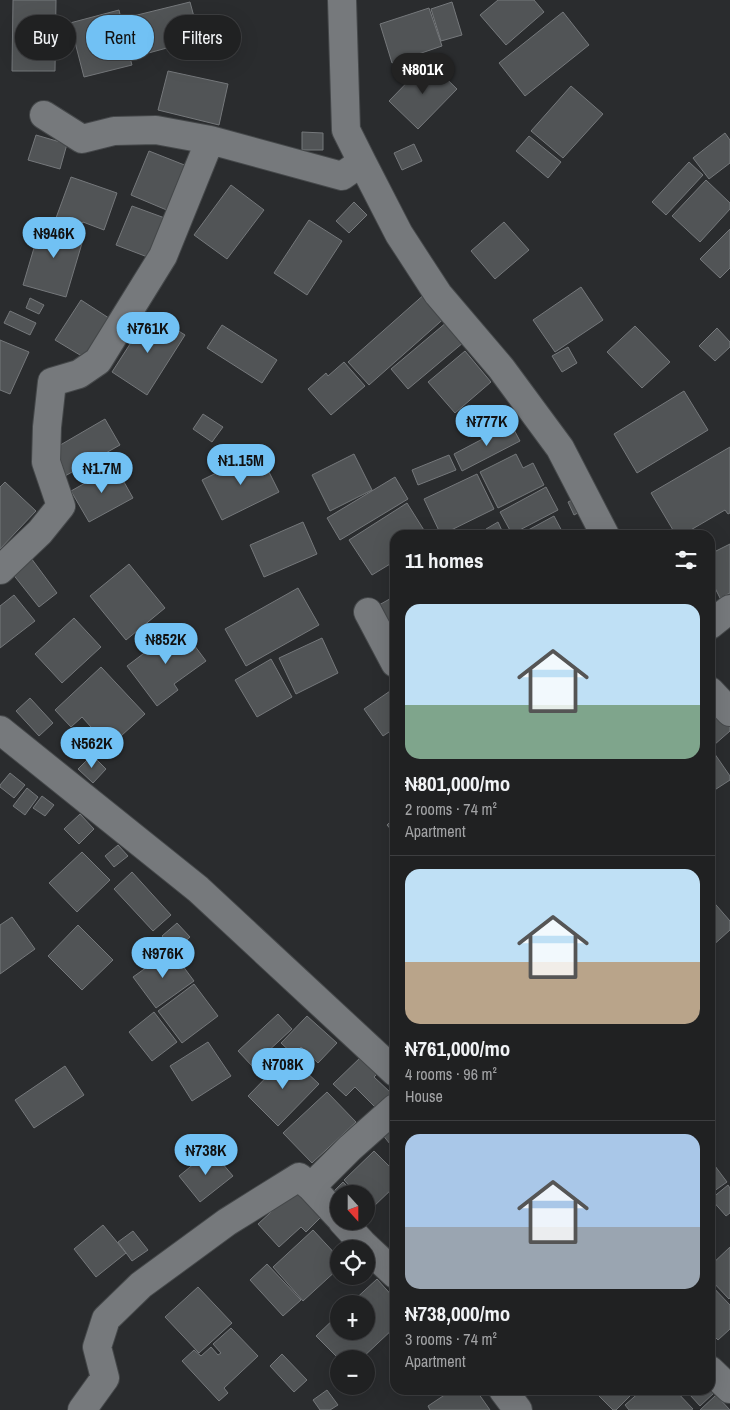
<!DOCTYPE html>
<meta charset="utf-8">
<style>
body{margin:0;font-family:"Archivo Narrow",sans-serif;background:#2d2e2f;color:#f1f3f6;height:100vh;display:flex;flex-direction:column;font-size:19px;white-space:nowrap}
*{box-sizing:border-box;margin:0}
p{font-size:16px;color:#a2a3a5}
.icon{flex:none;width:28px;height:28px;fill:none;stroke:currentColor;stroke-width:2;stroke-linecap:round;stroke-linejoin:round}
.map{position:relative;flex:1;overflow:hidden}
.sheet{position:absolute;left:390px;top:530px;width:325px;height:865px;display:flex;flex-direction:column;background:#202122;border-radius:15px;box-shadow:0 5px 20px #0002,0 0 0 1px #3d3e40}
.sheet>*{flex:none}
.top-card{position:absolute;left:15px;top:15px;width:300px;height:45px;display:flex;gap:10px}
.needle{width:32px;rotate:159deg}
.buttons{position:absolute;left:330px;top:1185px;display:grid;gap:10px}
.buttons a{display:grid;place-items:center;width:45px;height:45px;border-radius:50%;background:#202122;box-shadow:0 5px 20px #0002,0 0 0 1px #3d3e40;font-size:25px}
.price{position:absolute;translate:-50% -42px;padding:0 11px;border-radius:18px;background:#71c1f4;color:#111;font-size:16px;line-height:32px;filter:drop-shadow(0 1px 2px #0008)}
.price::after{content:'';position:absolute;left:50%;top:30px;width:15px;height:11px;margin-left:-8px;background:inherit;clip-path:polygon(0 0,100% 0,50% 100%)}
.price.active{background:#222;color:#fff}
ul{padding:0;list-style:none}
li{display:grid;align-content:center;gap:10px;height:265px;padding:0 15px}
li+li{border-top:1px solid #3d3e40}
li span{display:grid;place-items:center;height:155px;border-radius:15px;color:#555}
li>.icon{margin-inline-start:auto}
span .icon{width:90px;height:90px;fill:#fffc;stroke-width:1}
li b{font-size:21px}
h2{display:flex;justify-content:space-between;align-items:center;height:60px;padding:0 15px;font-size:21px}
.chip{padding:0 18px;border-radius:22px;background:#202122;box-shadow:0 5px 20px #0002,0 0 0 1px #3d3e40;font-size:18px;line-height:45px}
.chip.active{background:#71c1f4;color:#111}
.map>svg:first-child{display:block}
.building{fill:#515456;stroke:#75787b}
.lines{fill:none;stroke-linecap:round;stroke-linejoin:round}
.minor-casing{stroke:#45484a;stroke-width:30}
.minor{stroke:#76797c;stroke-width:28}
</style>
<div class="map">
<svg width="730" height="1410" viewBox="0 0 730 1410">
<rect width="100%" height="100%" fill="#2a2c2e"/>
<path class="building" d="M13,0H56L55,71H12Z
M498,0H534L544,12L506,45L480,15Z
M190,2L200,39L130,58L132,65L84,77L70,23L119,10L121,19Z
M452,2L462,35L441,41L431,9Z
M429,8L442,46L392,63L380,24Z
M563,12L589,45L525,96L499,63Z
M428,61L457,89L418,129L389,101Z
M168,71L228,84L219,125L158,110Z
M571,86L603,114L563,158L531,131Z
M302,132L323,133V150H302Z
M725,133L730,140V163L709,179L693,158Z
M36,135L67,144L60,169L28,160Z
M529,136L561,162L548,178L516,151Z
M414,144L422,161L402,170L394,153Z
M149,151L187,166L169,211L131,195Z
M689,162L703,175L666,215L652,202Z
M71,177L117,193L104,230L83,222L80,226L56,218Z
M706,180L730,203V209L700,242L672,216Z
M231,185L264,210L227,259L194,235Z
M354,202L367,215L349,233L336,221Z
M132,206L173,221L158,261L116,245Z
M309,220L342,241L307,295L274,273Z
M42,221L85,233L66,297L23,285Z
M504,222L529,250L495,279L471,251Z
M730,229V268L720,278L700,259Z
M581,287L603,320L555,352L533,320Z
M427,292L448,315L369,385L348,362Z
M30,298L44,305L39,314L26,308Z
M81,300L115,322L90,361L55,340Z
M10,311L36,323L30,335L4,323Z
M150,313L185,335L147,395L112,372Z
M447,322L464,342L408,389L391,369Z
M222,325L277,360L262,383L207,348Z
M635,326L670,362L642,388L607,352Z
M717,328L730,342V347L715,361L699,346Z
M0,340L29,352L10,394L0,390Z
M568,347L577,363L562,372L552,356Z
M465,351L491,382L455,413L428,382Z
M344,362L365,386L331,415L308,389L326,373L328,376Z
M684,391L708,430L637,473L614,434Z
M203,414L223,427L212,442L193,429Z
M105,419L120,445L65,476L50,451Z
M511,424L520,441L462,471L454,454Z
M730,447V513L728,514L725,510L682,535H676L651,493Z
M259,452L279,492L222,520L202,480Z
M354,454L372,490L330,511L312,475Z
M516,454L523,468L533,463L544,485L498,508L480,472Z
M449,455L456,470L418,485L412,470Z
M115,466L133,498L89,522L71,491Z
M477,474L494,509L441,535L424,499Z
M395,477L408,499L340,540L327,518Z
M5,482L36,511L0,549V487Z
M546,487L558,510L512,534L500,512Z
M582,495L589,507L574,515L568,502Z
M407,503L427,535H395V561L372,575L349,540Z
M554,516L564,535H519Z
M303,522L317,554L264,577L250,545Z
M498,522L504,535H489L486,529Z
M730,544V593L720,598L710,578V554Z
M31,558L57,593L39,607L12,573Z
M129,564L165,608L126,640L90,596Z
M298,588L319,625L246,666L225,629Z
M14,595L35,621L0,648V606Z
M395,596V633L379,605Z
M74,618L101,647L62,683L35,654Z
M180,626L206,661L174,684L178,690L157,706L127,666Z
M322,638L338,673L296,694L279,658Z
M271,659L292,697L257,717L235,680Z
M101,667L145,714L109,747L82,717L71,727L55,710Z
M393,689L395,692V728L383,736L364,709Z
M30,698L53,723L39,736L16,711Z
M720,713L730,726V731L714,745L710,740V721Z
M710,747L730,776V780L710,793Z
M92,755L106,769L93,783L78,769Z
M10,773L25,785L14,798L0,787V785Z
M27,788L38,797L25,815L13,806Z
M42,796L54,805L45,816L33,808Z
M80,814L94,829L79,844L64,829Z
M395,817V834L387,825Z
M118,845L128,856L114,867L105,856Z
M82,852L110,880L77,912L49,883Z
M132,872L171,915L153,931L114,889Z
M710,898L730,921V930L710,948Z
M12,917L35,949L0,974V925Z
M177,923L190,937L175,950L162,936Z
M78,925L113,960L82,990L48,956Z
M171,950L194,981L156,1008L133,977Z
M194,984L218,1016L182,1043L158,1011Z
M154,1012L177,1042L152,1061L129,1032Z
M278,1014L292,1029L252,1066L238,1051Z
M307,1016L337,1043L318,1063L301,1047L294,1055L281,1043Z
M208,1042L231,1076L192,1101L170,1066Z
M288,1055L319,1084L278,1126L248,1096Z
M363,1055L380,1071L374,1077L391,1093L376,1108L355,1087L346,1096L333,1084Z
M65,1066L84,1095L34,1128L15,1100Z
M327,1092L356,1122L312,1163L283,1133Z
M395,1123V1140L390,1144L382,1134Z
M211,1150L233,1176L200,1202L179,1176Z
M374,1151L395,1172V1186L371,1209L366,1204V1194H357L344,1180Z
M712,1162L727,1182L710,1194V1164Z
M343,1182L354,1194H339V1208L328,1197Z
M728,1185L730,1188V1213L726,1216L711,1199Z
M296,1189L321,1217L306,1232L301,1227L279,1247L258,1224Z
M103,1225L126,1253L96,1277L74,1249Z
M313,1230L339,1258V1268L303,1301L273,1267Z
M133,1231L148,1250L132,1261L118,1242Z
M730,1247V1298L729,1299L710,1279V1266Z
M267,1264L301,1300L283,1316L250,1280Z
M377,1279L395,1299V1327L361,1359H339L316,1336L339,1314V1331H366V1304H350Z
M710,1284L730,1305V1329L718,1340L710,1332Z
M198,1287L232,1323L199,1353L165,1317Z
M231,1328L258,1356L224,1388L228,1393L219,1401L182,1361L194,1350L201,1356L211,1347L218,1355L221,1353L213,1344Z
M282,1354L307,1380L294,1392L270,1366Z
M710,1389L714,1393L700,1406L690,1395L696,1390Z
M327,1390L338,1405L330,1410H320L313,1400Z
M452,1390H476L490,1410H430L428,1406Z
M593,1390H636L616,1410H613Z
M642,1390H675L693,1409L691,1410H629L625,1405Z
M716,1395L730,1410H700Z"/>
<g class="lines">
<g class="minor-casing">
<path id="minor" d="M342,0L346,130L362,162L399,234L438,294L501,368L560,448L605,535
M44,115L82,139L114,131L156,130L210,140L342,176L362,162
M0,570L40,532L61,506L46,462L47,427L52,382L79,374L98,361L163,256L210,140
M368,612L395,663
M710,625L730,609
M710,691L730,712
M0,730L198,889L395,1072
M311,1187L339,1217
M342,1221L363,1244L395,1274
M710,1370L730,1389
M503,1390L518,1410
M82,1410L105,1378L97,1347L106,1319L141,1285L227,1222L299,1177L311,1187L350,1148L395,1108"/>
</g>
<use href="#minor" class="minor"/>
</g>
</svg>
<div class="buttons">
<a><svg class="needle" viewBox="-14 -14 28 28"><path d="M0-13l5 13h-10z" fill="#e53935"/><path d="M0 13l5-13h-10z" fill="#a2a3a5"/></svg></a>
<a><svg class="icon" aria-label="locate" viewBox="0 0 24 24"><circle cx="12" cy="12" r="6"/><path d="M12 2v4M12 18v4M2 12h4M18 12h4"/></svg></a>
<a>+</a>
<a>−</a>
</div>
<b class="price active" style="left:423px;top:95px">₦801K</b>
<b class="price" style="left:54px;top:259px">₦946K</b>
<b class="price" style="left:148px;top:354px">₦761K</b>
<b class="price" style="left:487px;top:447px">₦777K</b>
<b class="price" style="left:241px;top:486px">₦1.15M</b>
<b class="price" style="left:102px;top:494px">₦1.7M</b>
<b class="price" style="left:166px;top:665px">₦852K</b>
<b class="price" style="left:92px;top:769px">₦562K</b>
<b class="price" style="left:163px;top:979px">₦976K</b>
<b class="price" style="left:283px;top:1090px">₦708K</b>
<b class="price" style="left:206px;top:1176px">₦738K</b>
<div class="top-card">
<a class="chip">Buy</a>
<a class="chip active">Rent</a>
<a class="chip">Filters</a>
</div>
<section class="sheet">
<h2>11 homes<svg class="icon" aria-label="filters" viewBox="0 0 24 24"><path d="M4 7h16M4 17h16"/><circle cx="9" cy="7" r="2"/><circle cx="15" cy="17" r="2"/></svg></h2>
<ul>
<li><span style="background:linear-gradient(#bfe0f5 65%,#7fa58c 0)"><svg class="icon" aria-label="home" viewBox="0 0 24 24"><path d="M3 11l9-7 9 7M6 9v11h12V9"/></svg></span><div><b>₦801,000/mo</b><p>2 rooms · 74 m²</p><p>Apartment</p></div></li>
<li><span style="background:linear-gradient(#bfe0f5 60%,#b9a48a 0)"><svg class="icon" aria-label="home" viewBox="0 0 24 24"><path d="M3 11l9-7 9 7M6 9v11h12V9"/></svg></span><div><b>₦761,000/mo</b><p>4 rooms · 96 m²</p><p>House</p></div></li>
<li><span style="background:linear-gradient(#a9c7e8 60%,#9aa5b1 0)"><svg class="icon" aria-label="home" viewBox="0 0 24 24"><path d="M3 11l9-7 9 7M6 9v11h12V9"/></svg></span><div><b>₦738,000/mo</b><p>3 rooms · 74 m²</p><p>Apartment</p></div></li>
</ul>
</section>
</div>
